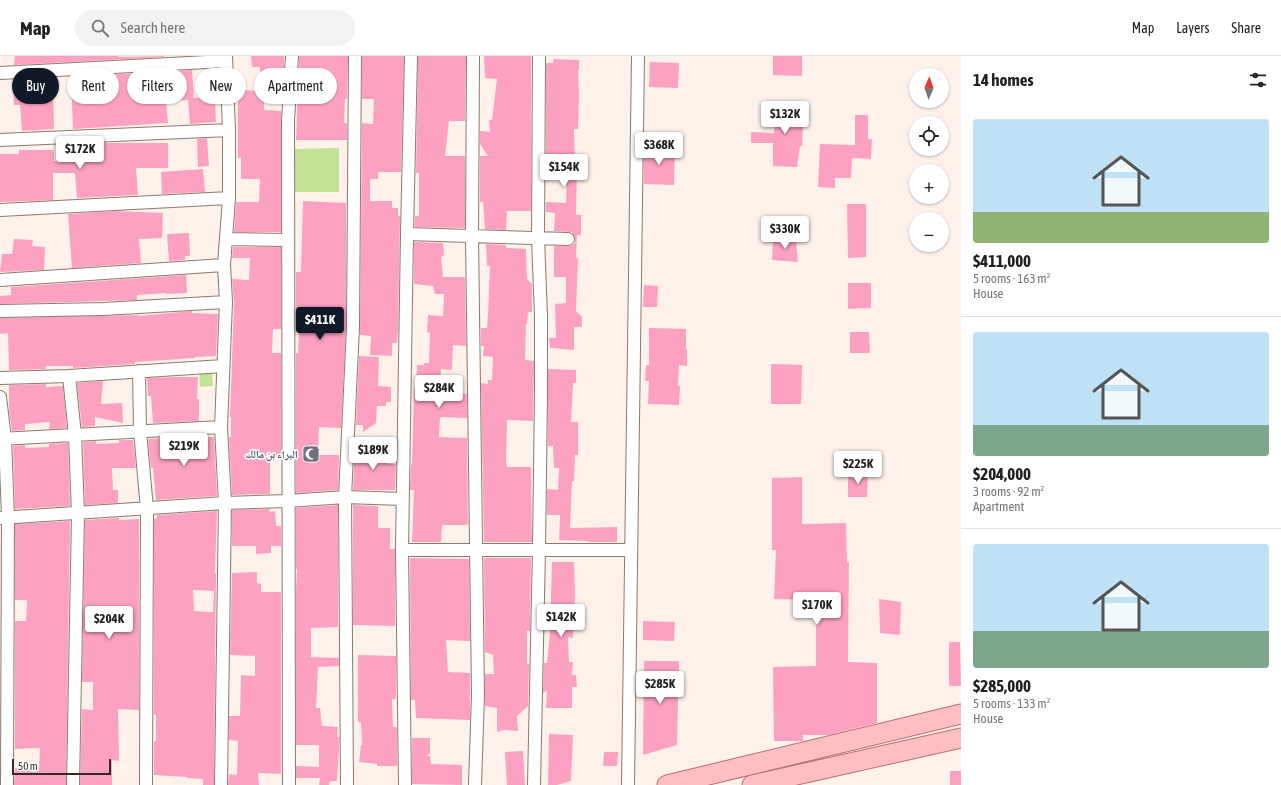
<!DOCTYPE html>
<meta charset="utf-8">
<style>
body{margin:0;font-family:"Asap Condensed","Noto Naskh Arabic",sans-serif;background:#f2f2f2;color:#222;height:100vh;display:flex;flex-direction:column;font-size:15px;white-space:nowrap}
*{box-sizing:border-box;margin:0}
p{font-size:13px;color:#767676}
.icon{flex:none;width:22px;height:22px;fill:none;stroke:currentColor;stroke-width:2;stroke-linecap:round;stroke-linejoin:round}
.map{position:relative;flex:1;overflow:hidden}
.panel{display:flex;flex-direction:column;background:#fff;width:320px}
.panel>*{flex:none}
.banner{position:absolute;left:12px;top:12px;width:380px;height:36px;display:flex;gap:8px}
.needle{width:26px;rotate:2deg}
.buttons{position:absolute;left:909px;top:12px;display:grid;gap:8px}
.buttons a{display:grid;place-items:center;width:40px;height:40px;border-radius:50%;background:#fff;box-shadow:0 1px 3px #0004;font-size:20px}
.scale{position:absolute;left:12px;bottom:10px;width:99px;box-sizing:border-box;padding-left:4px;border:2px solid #332b26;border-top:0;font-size:11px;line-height:14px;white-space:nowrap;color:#332b26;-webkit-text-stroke:3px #fff;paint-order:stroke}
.price{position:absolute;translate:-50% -34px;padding:0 9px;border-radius:4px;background:#fff;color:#222;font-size:13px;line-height:26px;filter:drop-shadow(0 1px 2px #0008)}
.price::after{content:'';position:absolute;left:50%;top:24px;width:12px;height:9px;margin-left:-6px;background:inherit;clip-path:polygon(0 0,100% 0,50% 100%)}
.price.selected{background:#111827;color:#fff}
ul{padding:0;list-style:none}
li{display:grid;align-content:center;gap:8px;height:212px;padding:0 12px}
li+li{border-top:1px solid #e0e0e0}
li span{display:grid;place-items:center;height:124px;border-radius:4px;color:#555}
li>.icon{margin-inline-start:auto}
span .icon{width:72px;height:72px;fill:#fffc;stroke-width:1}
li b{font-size:17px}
h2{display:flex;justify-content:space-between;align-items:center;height:48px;padding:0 12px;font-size:17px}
.tag{padding:0 14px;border-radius:18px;background:#fff;box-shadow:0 1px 3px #0004;font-size:14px;line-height:36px}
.tag.selected{background:#111827;color:#fff}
header{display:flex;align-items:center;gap:24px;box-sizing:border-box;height:56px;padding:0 20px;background:#fff;border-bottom:1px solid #e0e0e0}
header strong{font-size:19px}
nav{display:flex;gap:22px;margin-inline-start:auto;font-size:14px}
.search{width:280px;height:36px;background:#f2f2f2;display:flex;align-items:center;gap:10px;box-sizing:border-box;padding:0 14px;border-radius:22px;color:#767676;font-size:15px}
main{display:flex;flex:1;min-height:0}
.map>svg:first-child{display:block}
.green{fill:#c3e296}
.building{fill:#fda1c2;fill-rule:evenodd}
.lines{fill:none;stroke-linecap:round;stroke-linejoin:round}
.street-casing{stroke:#8b796d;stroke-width:14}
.primary-casing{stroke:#b66f73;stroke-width:21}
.street{stroke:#fff;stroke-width:12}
.primary{stroke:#febfc4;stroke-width:19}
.labels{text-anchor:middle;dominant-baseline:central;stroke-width:3;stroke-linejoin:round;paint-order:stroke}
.worship-label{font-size:11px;font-weight:bold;fill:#5b616d;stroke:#fff;text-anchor:end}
</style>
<header>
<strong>Map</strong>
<div class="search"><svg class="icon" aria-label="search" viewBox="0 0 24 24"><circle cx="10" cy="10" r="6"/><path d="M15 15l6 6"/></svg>Search here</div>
<nav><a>Map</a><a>Layers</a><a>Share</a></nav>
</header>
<main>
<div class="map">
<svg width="961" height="729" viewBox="0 0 961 729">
<rect width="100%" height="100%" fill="#fdf1e9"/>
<path class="green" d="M339,92V136H294V93Z
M212,314L213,330L200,331L199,315Z"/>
<path class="building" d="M15,0H119V1L164,0V1L14,9Z
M251,0H284V13L260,16V11H252Z
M299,0H348L347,43H345L344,67H347V84H296Z
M362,0H404L401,116H378V123H370V145H392V152H398V160H400L398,273L397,287H392V300L370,299L371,280L360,279L362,67L373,68L374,43H362Z
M418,0H466L465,65H449L445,100H465V172L415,171V160H419V117H416Z
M484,0H531V155H507L506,174L485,173L483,146H480V100H488L480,88V75L490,76L489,64H492L497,23L485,22Z
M773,0H802V20L773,19Z
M554,3L579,4V14H578L579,39L578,73H574L575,111H577L576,159H581V179H577L576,202H578L576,255L582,261V271H574V294L550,292L549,282H556L555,248L566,247V221H554V190H571L575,187V183L572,176L554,175L555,157L546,156V146L566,147L567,118H560L561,108H546V7H553Z
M650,6L679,7L678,32L649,31Z
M192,14L194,42L215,41L216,66L190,68L188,44L166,45L168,67L73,73L71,21Z
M53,22L54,73L22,75L20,49H14L13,24Z
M238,34L264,35V54L281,55V176H234L236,146H259L260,123H241V102H238Z
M776,47L804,48L802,90H800L797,111L773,110V87H751V76L774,77Z
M855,59H868V83H872L871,103L852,102L851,122H835V132L818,131L820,88L855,89Z
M207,82L209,110L198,111L197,83Z
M108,87H168V112H136L138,139L77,142L75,117H53V144L0,146V98H19V94H54V105L75,104L74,88Z
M644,90L675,92L674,129L644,128Z
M203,113L205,136L162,138L161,116Z
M303,145L346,147V271L341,372L319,371L318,399H339L338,434L296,437V297H298L299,275H302V253H296V216H301Z
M847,148H866V201L848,202Z
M115,155L163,157L162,182L139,183L141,207L72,212L68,158Z
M189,177L190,200H185V204L169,205L167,178Z
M14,183L33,184L32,190L45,191L44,214L0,216L2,198H12Z
M773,183L796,184L798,206L772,204Z
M414,186L443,187L444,199L441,201L443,221H465L466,290L453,289L452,314L441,313L440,337L467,338V362L440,361L439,381L467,382L468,469H442L441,486H412L414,434H410L411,408L412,409L414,332H416L417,309H424V307H429L430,277L427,276L428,259L443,260L444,238H435L433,230L414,228Z
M486,188L506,189V192L526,193L527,223L532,228V256H528L527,268H526L525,304L534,305L533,365L507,364L506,405L507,411H531L532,486H484L481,327L488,328V324H492L493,301L483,300L484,290H481V272H487L488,258L490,210H487Z
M233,191H281V273H273L272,297H281V403L270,402V438L232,439L229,381H231V361H230L234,246L232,223L249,224L250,202H232Z
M186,219L187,237L166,238V237L137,239V244L0,248V240L11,239V231Z
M848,227H871V252L848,253Z
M644,229L658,230L657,251H643Z
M192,255V257L218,258L216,300L195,301V302L135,306V308L73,312V310H46V313L9,314L8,277L0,278V262L138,259V260Z
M649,272L686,273V293H687V310L679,309L678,330H680L679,349L648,348L649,325H645L646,309H649Z
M850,276H869L870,297H850Z
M359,300L379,301L378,330L391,331V346H386V350H377L376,367L363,376V369H356Z
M771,308L802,309L801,348H771Z
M548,313L576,314V327H573L571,366H578V399H575L574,425H572L570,472L617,471V486H588V485L559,484L560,459H547V433L558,434L559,412H554L553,390H548Z
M175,321H198L197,343H199V365L153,367L151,340H148L147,322Z
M103,325L101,348L122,347L123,367L95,361V370L82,371L77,327Z
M46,328V331L63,330L67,372L49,373L50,366L25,368V374L12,375L9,355V329Z
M199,380V381H214L217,440L156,444L153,412H151L148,383Z
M119,384H133L136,412H112L113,434H118V447L85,449L83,386L96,385V388L119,387Z
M68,387L70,450L15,453L13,390L25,389V392L49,391V388Z
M355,390L376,391L375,398H387V408H396L395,434H353Z
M848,418H868L867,441H848Z
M802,421V468L846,467L847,506H849L848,606L877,607V667L828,679H803V685H774L773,611L816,610V544L774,543L776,494H772V422Z
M338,449V571L311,572V601L339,602V610L318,611L316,652H320L322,670L338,671L337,681H339V692L337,725H330L329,729H319L320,722H296V710L319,711V689H296V534L297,513H296V452Z
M353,449L378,450V472H390V493H395V570L353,569Z
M270,453L269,456L275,455L276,470H281V490H271V497L256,498V490H232V454Z
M217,455L215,517H216L214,729H203V723L187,722V721L154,719V685H156V659H154V463L157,462V459ZM193,534L214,535L213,556L194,555Z
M119,462V464L139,463V654L118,653L119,705L112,704V729H80L82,653L93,654V626H82L85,464Z
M70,465L66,729H14L15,712L39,714L40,692L15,693V565H26L27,544H15V468Z
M410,502L469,503L470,585L446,584L448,616L470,617V664L416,662L415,644H411Z
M484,502H531L530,575H527V608H529L528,650L517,660L518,675L504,674L497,676V652L485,650V618H494L493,599L485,596Z
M552,506H574L575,537L573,582L568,581L569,606H573L572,619H576L577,631H572V652H546L547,634L543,637L544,607H547L550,577Z
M257,516V527L261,528V536H281V718L258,717L259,729H228L229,718L237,719L238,688V685L229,684V660H240L241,619L255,620V600L230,599L232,517Z
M879,543L901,546L900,579L880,577Z
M643,565L675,566L674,585L643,584Z
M949,586H960L961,630H949Z
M358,599L396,600V643H392L393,671H397V710H377V708L359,706L361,689H362L361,666H358Z
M644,605H679L677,689L643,699Z
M549,678L573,679L571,725L557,729H548Z
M412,682H430V698L427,699V700H430L431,708L462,709V729L412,728Z
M523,695L525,729H507L505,696Z
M604,696H618L617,710H603Z
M950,715H961V729H950Z"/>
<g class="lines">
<g class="street-casing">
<path id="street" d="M473,0L472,180L478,639L475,729
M0,17L226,5
M0,84L229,74
M0,154L229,142
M407,178L568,183
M226,183L288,184
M0,224L224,209
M0,255L103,253L226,246
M139,315L140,375L147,453L146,729
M69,320L75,379L78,458L73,729
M0,322L69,320L223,310
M0,341L5,383L8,461L7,729
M0,383L221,371
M0,462L225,447L288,445L345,441L403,443
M402,494H631
M221,729L225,447L221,371L226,246L224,209L229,142V74L226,0
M289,729L288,65L292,0
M347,729L345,441L353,271L355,0
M405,729L402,494L407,178L411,0
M534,729L539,494L541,338V260L538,182L539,0
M628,729L638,0"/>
</g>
<g class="primary-casing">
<path id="primary" d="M667,729L961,658
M752,729L961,682"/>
</g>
<use href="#street" class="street"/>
<use href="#primary" class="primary"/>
</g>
<defs>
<g id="mosque-square" transform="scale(0.9)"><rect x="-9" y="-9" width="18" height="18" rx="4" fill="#6b7280" stroke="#fff"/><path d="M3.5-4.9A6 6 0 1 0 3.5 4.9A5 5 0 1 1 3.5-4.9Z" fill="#fff"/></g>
</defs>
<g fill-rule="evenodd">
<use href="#mosque-square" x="311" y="398"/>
</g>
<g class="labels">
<g class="worship-label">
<text x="298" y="398">البراء بن مالك</text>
</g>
</g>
</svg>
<div class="buttons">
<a><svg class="needle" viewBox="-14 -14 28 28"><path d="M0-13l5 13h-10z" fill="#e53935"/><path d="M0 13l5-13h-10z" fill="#767676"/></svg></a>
<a><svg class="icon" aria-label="locate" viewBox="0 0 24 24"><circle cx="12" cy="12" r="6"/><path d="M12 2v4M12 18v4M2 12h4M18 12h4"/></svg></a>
<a>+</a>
<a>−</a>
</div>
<div class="scale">50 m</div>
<b class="price" style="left:785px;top:79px">$132K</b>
<b class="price" style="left:659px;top:110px">$368K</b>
<b class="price" style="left:80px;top:114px">$172K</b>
<b class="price" style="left:564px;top:132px">$154K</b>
<b class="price" style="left:785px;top:194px">$330K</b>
<b class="price selected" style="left:320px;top:285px">$411K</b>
<b class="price" style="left:439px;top:353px">$284K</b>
<b class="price" style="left:184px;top:411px">$219K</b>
<b class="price" style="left:373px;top:415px">$189K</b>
<b class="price" style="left:858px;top:429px">$225K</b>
<b class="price" style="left:817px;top:570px">$170K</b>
<b class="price" style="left:561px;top:582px">$142K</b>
<b class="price" style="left:109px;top:584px">$204K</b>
<b class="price" style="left:660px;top:649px">$285K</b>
<div class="banner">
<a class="tag selected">Buy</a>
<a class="tag">Rent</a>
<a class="tag">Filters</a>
<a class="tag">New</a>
<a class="tag">Apartment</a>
</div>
</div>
<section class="panel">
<h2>14 homes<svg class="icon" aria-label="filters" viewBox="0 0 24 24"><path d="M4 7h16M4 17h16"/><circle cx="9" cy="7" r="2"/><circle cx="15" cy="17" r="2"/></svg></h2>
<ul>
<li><span style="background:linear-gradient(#bfe0f5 75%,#8fb573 0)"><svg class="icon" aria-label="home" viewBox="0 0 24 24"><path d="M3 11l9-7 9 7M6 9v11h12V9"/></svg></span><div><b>$411,000</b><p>5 rooms · 163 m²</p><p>House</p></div></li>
<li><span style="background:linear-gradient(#bfe0f5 75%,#7fa58c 0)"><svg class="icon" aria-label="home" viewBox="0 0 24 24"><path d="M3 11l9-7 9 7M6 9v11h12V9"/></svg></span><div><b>$204,000</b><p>3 rooms · 92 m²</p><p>Apartment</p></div></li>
<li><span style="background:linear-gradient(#bfe0f5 70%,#7fa58c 0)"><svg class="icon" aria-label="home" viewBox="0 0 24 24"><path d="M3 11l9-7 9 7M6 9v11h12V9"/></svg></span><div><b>$285,000</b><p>5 rooms · 133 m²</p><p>House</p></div></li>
</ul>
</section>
</main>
